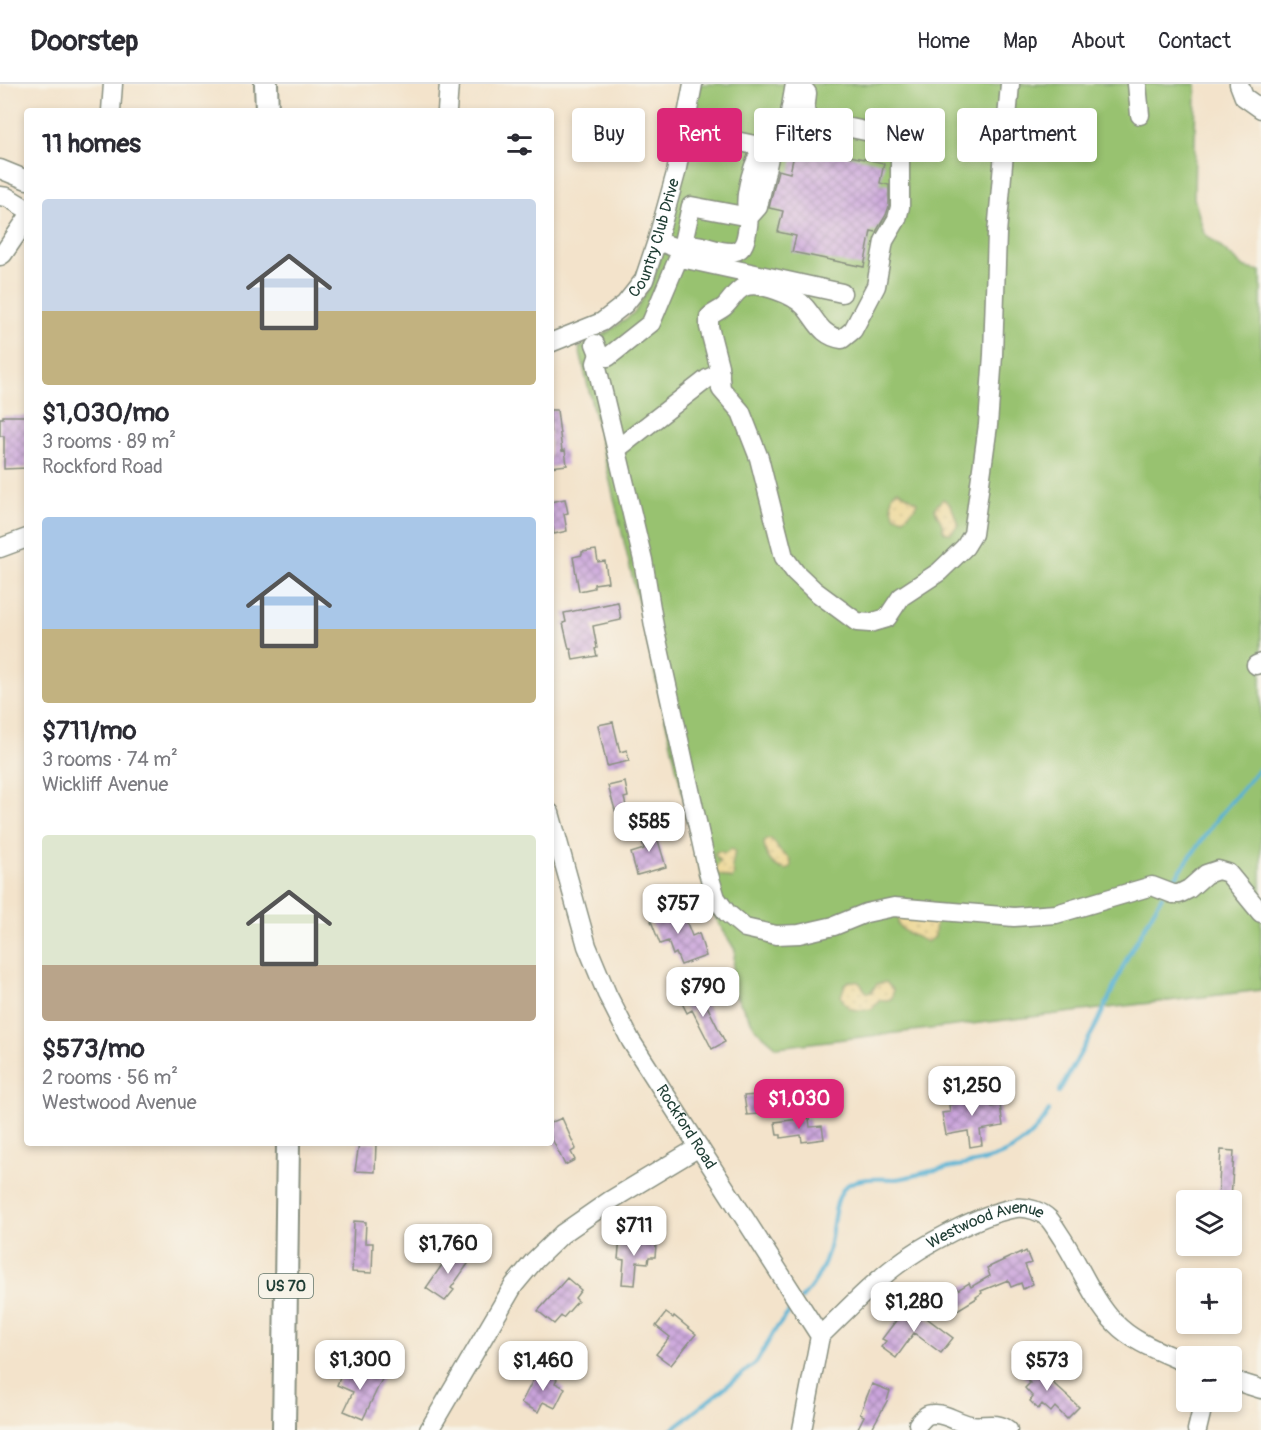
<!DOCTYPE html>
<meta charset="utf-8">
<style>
body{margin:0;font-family:Pangolin,sans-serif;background:#f2f2f3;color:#2b2b33;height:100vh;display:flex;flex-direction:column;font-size:22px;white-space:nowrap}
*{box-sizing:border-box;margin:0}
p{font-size:20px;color:#7c7c81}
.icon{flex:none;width:33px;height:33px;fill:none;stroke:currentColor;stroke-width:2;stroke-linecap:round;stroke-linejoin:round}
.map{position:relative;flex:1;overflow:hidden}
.details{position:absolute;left:24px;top:24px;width:530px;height:1038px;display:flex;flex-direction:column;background:#fff;border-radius:6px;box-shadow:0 3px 9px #0003}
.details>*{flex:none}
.guide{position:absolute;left:572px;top:24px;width:570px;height:54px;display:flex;gap:12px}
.tools{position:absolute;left:1176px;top:1106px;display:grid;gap:12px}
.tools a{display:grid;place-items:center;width:66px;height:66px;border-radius:6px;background:#fff;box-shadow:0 3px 9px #0003;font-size:30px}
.price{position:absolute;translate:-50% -51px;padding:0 14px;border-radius:12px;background:#fff;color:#222;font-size:20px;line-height:39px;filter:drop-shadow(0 2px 3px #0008)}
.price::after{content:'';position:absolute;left:50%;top:36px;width:18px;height:14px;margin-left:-9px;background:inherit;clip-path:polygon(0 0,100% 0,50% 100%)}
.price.selected{background:#db2777;color:#fff}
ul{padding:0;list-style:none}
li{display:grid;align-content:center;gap:12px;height:318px;padding:0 18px}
li span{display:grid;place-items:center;height:186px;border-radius:6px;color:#555}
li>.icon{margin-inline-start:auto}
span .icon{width:108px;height:108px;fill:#fffc;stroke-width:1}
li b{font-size:26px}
h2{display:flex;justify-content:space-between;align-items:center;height:72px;padding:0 18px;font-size:26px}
.tag{padding:0 21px;border-radius:6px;background:#fff;box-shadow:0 3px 9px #0003;font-size:21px;line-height:54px}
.tag.selected{background:#db2777;color:#fff}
header{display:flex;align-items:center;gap:36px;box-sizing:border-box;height:84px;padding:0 30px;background:#fff;border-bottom:2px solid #e1e1e2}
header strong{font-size:28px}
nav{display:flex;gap:33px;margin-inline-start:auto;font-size:21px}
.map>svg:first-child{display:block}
.grass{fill:#98c270;stroke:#5c8052;stroke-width:1.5}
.sand{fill:url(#sand-dots);stroke:#868c69;stroke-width:1.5}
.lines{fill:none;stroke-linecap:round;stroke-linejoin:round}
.stream{stroke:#57b2d4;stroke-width:4}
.building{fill:url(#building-cross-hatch)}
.minor-casing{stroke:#899080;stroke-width:21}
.major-casing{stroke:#899080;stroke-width:26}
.minor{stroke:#fff;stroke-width:18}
.major{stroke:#fff;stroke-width:22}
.labels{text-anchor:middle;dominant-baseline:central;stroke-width:4.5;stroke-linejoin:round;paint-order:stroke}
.shield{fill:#f7f3e8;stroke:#60746a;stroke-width:1.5}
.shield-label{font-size:15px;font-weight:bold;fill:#1f3d34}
.street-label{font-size:16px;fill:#1f3d34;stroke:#f7f3e8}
</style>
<header>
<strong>Doorstep</strong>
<nav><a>Home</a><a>Map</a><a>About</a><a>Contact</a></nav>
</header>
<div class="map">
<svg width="1261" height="1346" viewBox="0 0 1261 1346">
<defs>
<pattern id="sand-dots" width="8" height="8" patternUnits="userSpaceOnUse" patternTransform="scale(1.5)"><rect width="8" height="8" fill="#eeda9e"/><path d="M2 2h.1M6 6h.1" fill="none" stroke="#ccbc89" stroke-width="1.8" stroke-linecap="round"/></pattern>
<pattern id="building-cross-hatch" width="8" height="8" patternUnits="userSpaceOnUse" patternTransform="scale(1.5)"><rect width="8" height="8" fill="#cba4dc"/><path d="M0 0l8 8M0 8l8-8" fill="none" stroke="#a487b3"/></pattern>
</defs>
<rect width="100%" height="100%" fill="#f7f3e8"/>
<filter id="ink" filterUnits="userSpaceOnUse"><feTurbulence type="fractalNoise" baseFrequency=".0167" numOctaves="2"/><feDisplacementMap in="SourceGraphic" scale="12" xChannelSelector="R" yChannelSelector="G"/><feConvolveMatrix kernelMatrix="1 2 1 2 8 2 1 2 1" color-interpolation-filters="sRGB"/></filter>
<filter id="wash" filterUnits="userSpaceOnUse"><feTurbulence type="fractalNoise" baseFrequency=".008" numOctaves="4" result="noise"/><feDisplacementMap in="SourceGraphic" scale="24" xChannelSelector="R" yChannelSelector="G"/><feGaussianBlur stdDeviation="1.35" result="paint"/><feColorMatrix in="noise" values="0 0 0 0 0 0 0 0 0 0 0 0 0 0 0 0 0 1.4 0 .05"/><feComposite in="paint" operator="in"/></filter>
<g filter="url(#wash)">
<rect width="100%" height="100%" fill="#f3e3cb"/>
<path class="grass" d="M700,0H1196L1194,114L1204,149L1245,184L1261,187V906L777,963L756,945L731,904L735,866L709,823L579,264L608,248L635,228L655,192L682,85Z"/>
<path class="sand" d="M898,406L917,418L915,424L904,434L895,432C891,424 890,417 893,409Z
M943,415C952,418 955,432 958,441L951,449H946L943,446C943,435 935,433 935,423Z
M771,755C777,759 776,763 780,767C787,774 792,772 791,783L787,786C773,784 765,773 764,759L766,756Z
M731,765L735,767L732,783L734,790L732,795L717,790L715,783L720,778L714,769L719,767L725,769Z
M898,832L936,833L935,853L927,858C917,853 904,849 898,841Z
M849,897L859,898L867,909L871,908L877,900L886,898L893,906L892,914L888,916H880L872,925C858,927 846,928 841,912L845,900Z"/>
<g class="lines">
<path class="stream" d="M1168,804L1219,732L1261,683
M1059,1008L1098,938L1128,872L1162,812
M801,1215C814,1202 823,1185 828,1168C833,1151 833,1113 846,1102C859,1092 881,1095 896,1095C909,1094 923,1088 936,1086C985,1077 1021,1075 1049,1027
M671,1346L756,1279L775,1246L794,1222"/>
</g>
<g id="blocks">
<path class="building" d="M796,61L884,79L880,99L889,101V122L886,131L876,148L871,147L864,183L792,168L796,152L778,148L783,127L769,124L778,86L790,89Z
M550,326H557L562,367L565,366L567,381L550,383Z
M3,332H27V384L4,385V352H0V334H3Z
M565,415L568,429L564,430L567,447L554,450L553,443H550V418Z
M596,466L598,478L605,477L608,498L594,500V504L579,507L573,473L582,471V468Z
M618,518L621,536L593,542L597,564L595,565L597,572L573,576L571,565H569L563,539L566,538L564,529Z
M613,638L620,668L627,666L629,677L607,682L598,641Z
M625,698L628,713L624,714L629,733L618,736L608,702Z
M654,743L666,783L637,791L631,769L644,765L639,746Z
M669,819L673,830L682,826L692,852L699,849L706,872L681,881L676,869L673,871L668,857L660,860L651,837L659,834L655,824Z
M690,905L695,913L701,910L725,958L712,965L692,926L687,929L682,919L685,918L680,910Z
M968,1004L972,1007L974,1016L982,1015L992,1023L1000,1021L1003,1042L980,1046L982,1061L970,1063L968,1047L946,1051L942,1029L950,1028L949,1021L960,1019L959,1008L961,1005Z
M757,1011L758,1030L747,1031L744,1012Z
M562,1034L576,1065L571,1068L575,1076L565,1081L550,1051V1039Z
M809,1034L810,1043L822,1042L824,1055L802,1058L801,1051L781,1054V1051H777L775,1038Z
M359,1059H376L375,1088L355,1087Z
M1221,1066L1234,1067L1231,1116H1218Z
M354,1137L366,1138L365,1159H373L372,1189L352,1188Z
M620,1154L649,1157V1160L656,1161L655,1173H649L648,1179L637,1178L635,1201L622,1200L624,1176L618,1175Z
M453,1165L470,1177L451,1204L454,1206L445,1217L426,1204Z
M1026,1167L1031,1179L1025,1181L1033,1200L1023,1205L1021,1199L1011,1203L1008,1196L981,1207L982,1209L976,1213L977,1214L949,1231L942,1219L947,1216L946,1213L969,1199L971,1203L990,1192L987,1184L1021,1168V1170Z
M567,1194L581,1206L575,1214L578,1217L563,1234L561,1232L554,1240L538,1227Z
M912,1223L953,1254L941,1269L914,1249L896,1274L881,1263L886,1257L882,1255L904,1226L908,1228Z
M666,1229L673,1234L674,1232L696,1250L671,1281L656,1270L670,1253L656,1242Z
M1029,1277L1079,1323L1067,1335L1055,1323L1051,1328L1042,1320L1038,1325L1030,1317L1033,1313L1025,1304L1030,1299L1018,1288Z
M364,1285L383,1293L363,1335L344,1327L353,1308L337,1301L343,1287L360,1295Z
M539,1285L557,1295L555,1299L565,1304L555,1324L543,1318L538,1328L521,1319Z
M872,1300L890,1307L887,1317L871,1346H857L864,1332L860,1330Z"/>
</g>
</g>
<g filter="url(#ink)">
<use href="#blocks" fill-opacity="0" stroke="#899080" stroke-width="1.5"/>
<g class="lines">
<g class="minor-casing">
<g id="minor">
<path d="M1137,0L1140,31"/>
<path d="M1239,0L1244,13L1261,25"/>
<path d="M111,27L113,0"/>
<path d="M447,27L449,0"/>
<path d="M802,34L880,50L894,59L900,73V123L897,135L884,157L876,202L853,246L842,255C821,252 817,237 805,223C795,211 759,197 744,203C735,207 731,217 724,223C719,227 714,228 709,233V243L719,282L721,305L741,328L759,374L784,473L795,488L815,507L857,538L870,539L887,534L901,513L939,488L965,463L973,450L988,341L993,271L997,149L1010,0"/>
<path d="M793,39L800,37L805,28L807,9L799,0"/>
<path d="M684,46L764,63L788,40L795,0"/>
<path d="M0,85L27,96"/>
<path d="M0,112L7,113L27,125"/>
<path d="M683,159L691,122L749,133"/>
<path d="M677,164C698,149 739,188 746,153C748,143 750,135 747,125C744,111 754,74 764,63L769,73L768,78L758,123L749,133"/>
<path d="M680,170L686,175L842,209"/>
<path d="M0,172L3,170L27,135"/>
<path id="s1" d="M550,259L602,238L625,220L644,196L657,157L676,89L693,0"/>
<path d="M595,260L599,270L608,273L651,239L680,170L677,164L668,161"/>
<path d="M599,270L596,279L643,476L654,542L708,788L716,814L727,829L745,844L776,851L799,850L834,842L866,829L894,823L1014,833L1056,830L1152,802L1173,810H1179L1189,805L1206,790L1218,786L1228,789L1261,829"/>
<path d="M617,365L707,295L720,289"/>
<path d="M0,464L27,454"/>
<path d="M1256,581L1261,579"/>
<path id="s2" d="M550,729L587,862L607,910L631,957L820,1252L802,1346"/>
<path id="s3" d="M820,1252C844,1229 867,1204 893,1184C921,1162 981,1129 1016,1124C1028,1123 1041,1127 1049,1135C1054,1141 1058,1148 1062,1154C1079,1180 1094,1218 1115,1239C1134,1259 1162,1268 1186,1279"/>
<path d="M1232,1296L1261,1305"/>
<path d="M918,1340C923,1335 925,1330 933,1330C946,1329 958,1339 970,1341C983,1343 997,1337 1008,1346"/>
<path d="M429,1346L514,1201L534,1177L562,1150L611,1116L699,1063"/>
<path d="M1197,1346L1204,1317"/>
</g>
</g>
<g class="major-casing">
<path id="major" d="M266,0L267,27
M284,1346L288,1059"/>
</g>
<use href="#minor" class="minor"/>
<use href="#major" class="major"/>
</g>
</g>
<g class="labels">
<rect class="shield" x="259" y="1190" width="54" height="24" rx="4.5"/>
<g class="shield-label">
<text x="286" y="1202">US 70</text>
</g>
<g class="street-label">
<text stroke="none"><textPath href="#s1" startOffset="159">Country Club Drive</textPath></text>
<text stroke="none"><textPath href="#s2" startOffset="345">Rockford Road</textPath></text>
<text stroke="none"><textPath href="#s3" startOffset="204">Westwood Avenue</textPath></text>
</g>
</g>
</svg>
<div class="tools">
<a><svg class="icon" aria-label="layers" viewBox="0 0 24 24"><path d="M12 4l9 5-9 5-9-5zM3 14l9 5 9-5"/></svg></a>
<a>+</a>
<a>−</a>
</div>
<b class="price" style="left:649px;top:769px">$585</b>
<b class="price" style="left:678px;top:851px">$757</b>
<b class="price" style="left:703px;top:934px">$790</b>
<b class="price" style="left:972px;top:1033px">$1,250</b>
<b class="price selected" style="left:799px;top:1046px">$1,030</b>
<b class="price" style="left:634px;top:1173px">$711</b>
<b class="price" style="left:448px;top:1191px">$1,760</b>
<b class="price" style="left:914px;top:1249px">$1,280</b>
<b class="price" style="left:360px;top:1307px">$1,300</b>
<b class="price" style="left:543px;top:1308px">$1,460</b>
<b class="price" style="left:1047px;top:1308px">$573</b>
<div class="guide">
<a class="tag">Buy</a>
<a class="tag selected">Rent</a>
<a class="tag">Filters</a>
<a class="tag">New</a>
<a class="tag">Apartment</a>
</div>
<section class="details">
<h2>11 homes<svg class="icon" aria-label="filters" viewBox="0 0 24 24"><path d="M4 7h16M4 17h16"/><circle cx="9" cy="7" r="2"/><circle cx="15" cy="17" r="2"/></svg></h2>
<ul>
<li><span style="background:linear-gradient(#c9d6e8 60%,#c2b280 0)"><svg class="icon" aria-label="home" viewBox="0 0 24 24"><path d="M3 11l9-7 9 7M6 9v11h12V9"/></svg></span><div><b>$1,030/mo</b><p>3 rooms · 89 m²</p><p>Rockford Road</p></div></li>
<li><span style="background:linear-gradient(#a9c7e8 60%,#c2b280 0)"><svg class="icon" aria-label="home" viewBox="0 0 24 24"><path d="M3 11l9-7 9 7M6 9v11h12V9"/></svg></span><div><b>$711/mo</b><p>3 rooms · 74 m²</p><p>Wickliff Avenue</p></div></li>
<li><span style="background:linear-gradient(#dfe7d0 70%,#b9a48a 0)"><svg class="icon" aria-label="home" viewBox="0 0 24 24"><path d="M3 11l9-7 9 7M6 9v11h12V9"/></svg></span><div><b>$573/mo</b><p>2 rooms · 56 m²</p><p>Westwood Avenue</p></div></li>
</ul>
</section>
</div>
